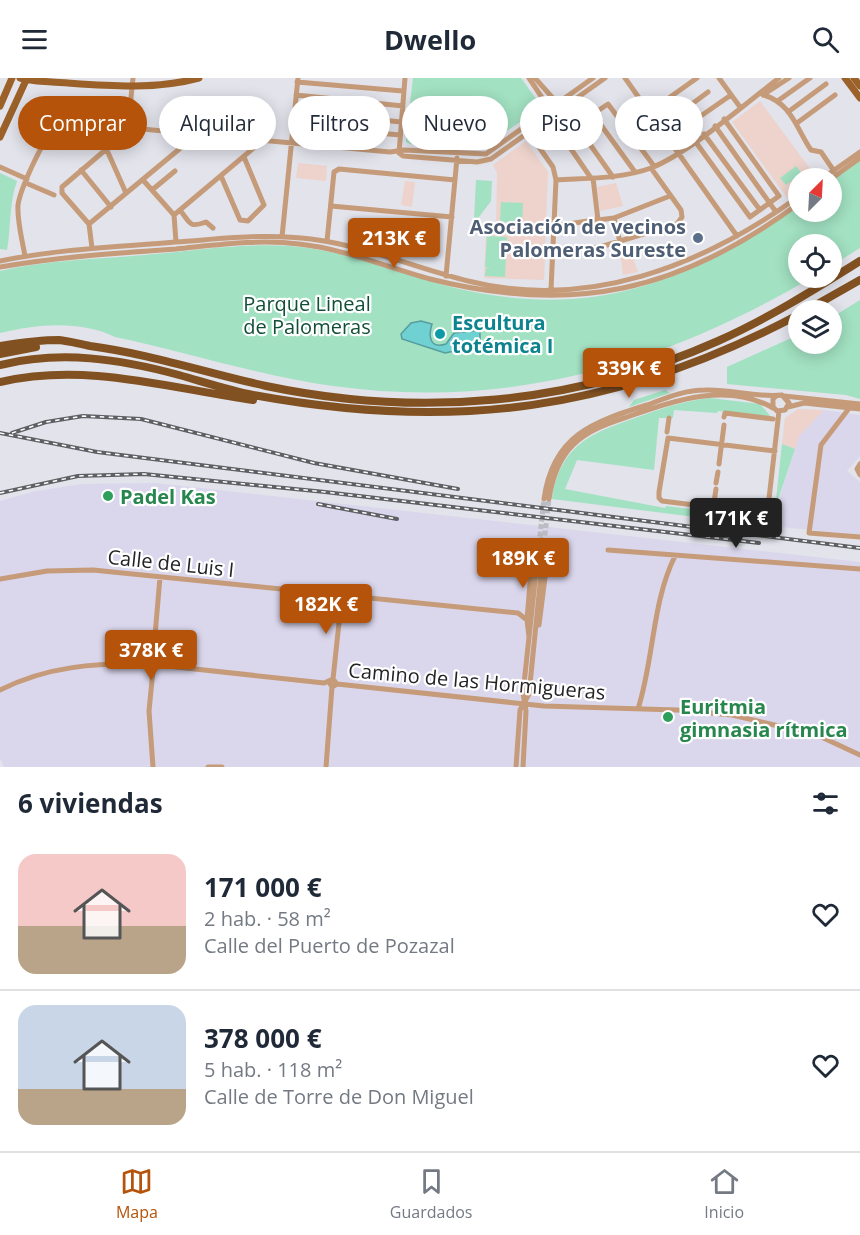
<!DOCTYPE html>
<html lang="es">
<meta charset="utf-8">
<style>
body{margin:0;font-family:"Open Sans",sans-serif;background:#f2f2f3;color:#1f2937;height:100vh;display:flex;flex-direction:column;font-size:22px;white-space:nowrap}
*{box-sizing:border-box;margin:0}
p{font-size:20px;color:#747a83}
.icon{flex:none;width:33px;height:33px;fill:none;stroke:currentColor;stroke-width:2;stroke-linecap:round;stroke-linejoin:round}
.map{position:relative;height:689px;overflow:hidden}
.drawer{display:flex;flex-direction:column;background:#fff;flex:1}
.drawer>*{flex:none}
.guide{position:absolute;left:18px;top:18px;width:825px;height:54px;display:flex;gap:12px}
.needle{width:39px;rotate:24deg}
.tools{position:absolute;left:788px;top:90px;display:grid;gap:12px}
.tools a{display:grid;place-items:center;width:54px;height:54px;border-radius:50%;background:#fff;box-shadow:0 3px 15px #0003;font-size:30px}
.price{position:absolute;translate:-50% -51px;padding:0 14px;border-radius:6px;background:#b45309;color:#fff;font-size:20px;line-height:39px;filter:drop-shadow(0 2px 3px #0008)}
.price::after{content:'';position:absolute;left:50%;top:36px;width:18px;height:14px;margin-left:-9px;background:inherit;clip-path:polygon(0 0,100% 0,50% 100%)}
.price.active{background:#222;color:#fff}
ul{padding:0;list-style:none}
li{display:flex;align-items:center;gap:18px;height:150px;padding:0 18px}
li+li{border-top:2px solid #e0e1e3}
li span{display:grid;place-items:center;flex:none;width:168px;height:120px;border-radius:18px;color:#555}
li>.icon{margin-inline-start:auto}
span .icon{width:72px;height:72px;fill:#fffc;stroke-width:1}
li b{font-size:26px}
h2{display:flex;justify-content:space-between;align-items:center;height:72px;padding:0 18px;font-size:26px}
.chip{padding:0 21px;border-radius:27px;background:#fff;box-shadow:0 3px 15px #0003;font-size:21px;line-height:54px}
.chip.active{background:#b45309;color:#fff}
header{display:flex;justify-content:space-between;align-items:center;height:78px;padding:0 18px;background:#fff;font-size:27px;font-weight:700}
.tabs{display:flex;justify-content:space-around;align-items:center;height:84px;border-top:2px solid #e0e1e3;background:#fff;font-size:16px;color:#747a83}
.tabs a{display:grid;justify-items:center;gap:3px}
.tabs .active{color:#b45309}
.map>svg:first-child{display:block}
.industrial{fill:#dad6ec}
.education{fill:#edd3cc}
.green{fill:#a2e1c2}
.water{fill:#6fd1d2;stroke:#589d9e;stroke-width:1.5}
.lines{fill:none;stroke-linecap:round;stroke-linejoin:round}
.minor-tunnel{stroke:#bcbdc3;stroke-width:5;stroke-dasharray:5 2.5;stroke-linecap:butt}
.minor{stroke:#c59b79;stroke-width:5}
.major{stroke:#9b6129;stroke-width:7}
.highway{stroke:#825121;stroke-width:8}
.rail-casing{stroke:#5e5f63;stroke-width:4}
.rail{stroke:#fff;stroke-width:1.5;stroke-dasharray:4.5;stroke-linecap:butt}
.service-dot{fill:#5c6f8a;stroke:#fff;stroke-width:2}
.culture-dot{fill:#0f9aa8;stroke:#fff;stroke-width:2}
.leisure-dot{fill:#2e9e5b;stroke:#fff;stroke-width:2}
.labels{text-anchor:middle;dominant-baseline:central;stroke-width:4.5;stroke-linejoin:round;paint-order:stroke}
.service-label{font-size:20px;font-weight:bold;fill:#4e5e75;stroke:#fff;text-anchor:end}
.park-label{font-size:20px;fill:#134f38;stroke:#fff}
.culture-label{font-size:20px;font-weight:bold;fill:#0d838f;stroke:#fff;text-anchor:start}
.leisure-label{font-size:20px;font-weight:bold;fill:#27864d;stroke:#fff;text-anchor:start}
.street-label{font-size:20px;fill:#222325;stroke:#fff}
</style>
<header><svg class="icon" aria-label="menu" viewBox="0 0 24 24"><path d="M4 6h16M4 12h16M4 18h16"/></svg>Dwello<svg class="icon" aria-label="search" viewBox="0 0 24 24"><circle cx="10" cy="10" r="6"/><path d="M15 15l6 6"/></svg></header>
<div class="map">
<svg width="860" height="689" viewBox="0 0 860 689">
<rect width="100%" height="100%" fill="#e2e3eb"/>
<path class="industrial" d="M824,332L860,337V378L847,393L860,404V457L771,448L799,358Z
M156,405L860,484V689H4L0,680V423L32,414L81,406Z"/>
<path class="education" d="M760,23L817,100H798V114L788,121L732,44Z
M526,63L548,94L544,202L484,200L486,157L496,146L497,95L493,87Z
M298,85L327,88L326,103L296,100Z
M405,103L415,104L412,129L401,127Z
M616,105L623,128L600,133L597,109Z
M401,142L411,143L408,179L396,173Z
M629,169L638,194L623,197L620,173Z
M798,331L824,332L799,358L795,371L782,366L785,340Z"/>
<path class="green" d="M413,0H521L542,29L479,72L410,66L406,64V59Z
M860,82V170L831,188V166H798V200H811C661,288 508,332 333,308C259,298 188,274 115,259C80,242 37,246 0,255V193C46,182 97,181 144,177C202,172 262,161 320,172C366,180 410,199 455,210C592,242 687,206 798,127V134H831V104Z
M796,88L802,96L786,107L780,100Z
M0,95L17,103C9,125 11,149 7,172L0,171Z
M476,102L492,103L491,123L476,143L474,142Z
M501,124L523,125L522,145L500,144Z
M487,158L507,159L505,199L485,198L486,190H491L485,189Z
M860,222V321L846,317L727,306V289L798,257V266H831V240Z
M665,312L670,315L629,329L634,322Z
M710,320L760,326L772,340L718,333L717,335L674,332L673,340H659L654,392L577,382L565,411L665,430L666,428L708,433L709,436L760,439L759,447L552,421C560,367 591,355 638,339C663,330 684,323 710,320Z
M782,366L795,371L775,431Z"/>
<path class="water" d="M421,243L432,246C428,259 430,271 446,266L454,255L480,252V261L469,270L445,275L402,261L401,256L411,245Z"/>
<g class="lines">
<path class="minor-tunnel" d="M544,465L549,421
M539,466L544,421"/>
<path class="minor" d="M529,0L551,33
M535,0L559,27
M625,0L737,158
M719,0L740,29
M297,4L403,13
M296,17L403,28
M763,17L789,0
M764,17C792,26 796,50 811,72L821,74L834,93
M666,22L697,0
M779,22L810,0
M295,33L401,44
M788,34L826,6
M797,45L835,17
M293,47L400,57
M715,48L776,134
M128,49L133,0
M661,49L708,14
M685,49L731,17
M131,50L62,109V115L89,146L189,63L194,55
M527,52L553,89L556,102L551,212
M704,56L760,132
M695,63L750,139L779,118L724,41
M106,70L126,115
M399,75L403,78L477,84L491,81L605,0
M399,75L405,0
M0,89L27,101
M81,92L111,129
M635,94L593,36L608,26L654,88
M221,98L240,142L248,143L264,127L244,79
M591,100L562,58L577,48L613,99
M593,100L598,142L614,140L620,164
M823,100L860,74
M831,101L860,80
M143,102L174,137L263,62
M556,102C587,100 621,101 651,90C689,75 745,26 779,0
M26,105L54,117
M152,112L175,93
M331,128L452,139
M180,132C191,146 189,150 206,144L213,150
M174,137L176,164
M614,140L670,118
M89,146L92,170
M554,148L595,142
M282,159L298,0
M327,163L334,94L339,91L455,102
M553,173L600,169L677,146L682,139L681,132L651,90
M25,178C22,161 17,143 18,127C20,112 43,60 55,51C61,46 69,46 77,45L390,74L404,72L486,76L593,0
M0,183C58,171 117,169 175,164C221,161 265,155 311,161C366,168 415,190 468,203C587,233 702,188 798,119
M0,189C58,179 117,175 176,171C217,167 258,161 299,166C345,171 386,189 430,201C573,237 679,214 798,126
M446,198L457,80
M784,318L860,326
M788,329L804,325L860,331
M850,329L821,367L809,455L860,459
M724,339L725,335L773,341
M667,354L669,340
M722,363L724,347
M719,386L721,370
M860,386L857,391L860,397
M716,405L718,394
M544,421C553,357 593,344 647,327C666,320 684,312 705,312C731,311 756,320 782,317L789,325L785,332L777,333L773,329V321L776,318
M549,421C552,401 558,382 573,367C589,351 610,345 630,338C676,322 728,304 773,330
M714,424L716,411
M767,436L662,423L659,420V414L668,360L775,373
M766,447L779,333
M549,468L554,467L558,470
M608,472L860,491
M0,501L47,493L93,492L518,535L527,542L529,559
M527,542L533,468L536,463L542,462L549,468L539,547
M153,581L160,499
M158,587L324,605L333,601L337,606
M333,601L342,517
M329,604L332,609L337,606L544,628L677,632L732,637L817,657L860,677
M0,612C48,588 95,585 148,586
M638,631C654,581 652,524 675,478
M153,689L149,633L153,592
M208,689H222
M326,689L332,609
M516,689L520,632L529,616L544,467
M523,689L526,633L523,615L539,466"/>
<path class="major" d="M20,0C31,3 40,3 52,4C100,7 151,13 199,0
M845,0L860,20
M854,0L860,8
M0,28L12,0
M0,59L27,0"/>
<path class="highway" d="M807,232L860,202
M0,268C19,265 39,262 59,262C69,263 79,266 90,268C150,276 207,295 266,308C419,340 575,327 718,263C767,241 814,212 860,183
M0,276L36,269
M0,287C61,272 120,281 179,297C204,304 228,312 253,317C454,354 616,333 798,237
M0,304C86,284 169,310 253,322"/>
<g class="rail-casing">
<path id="rail" d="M0,355L97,374L860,470
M12,355L46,344L83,338L141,341L314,385L458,411
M0,415L78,398L144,396L325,414L759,465
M318,426L397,441"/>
</g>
<use href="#rail" class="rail"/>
</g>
<circle class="service-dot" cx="698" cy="160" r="6"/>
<circle class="culture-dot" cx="440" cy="256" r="6"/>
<g class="leisure-dot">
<circle cx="108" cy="418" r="6"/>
<circle cx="668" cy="639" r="6"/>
</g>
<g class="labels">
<g class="service-label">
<text x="686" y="148">Asociación de vecinos<tspan x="686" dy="23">Palomeras Sureste</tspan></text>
</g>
<g class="park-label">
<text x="307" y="225">Parque Lineal<tspan x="307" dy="23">de Palomeras</tspan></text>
</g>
<g class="culture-label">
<text x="452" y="244">Escultura<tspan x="452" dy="23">totémica I</tspan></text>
</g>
<g class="leisure-label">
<text x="120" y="418">Padel Kas</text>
<text x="680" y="628">Euritmia<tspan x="680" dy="23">gimnasia rítmica</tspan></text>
</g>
<g class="street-label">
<text transform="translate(171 485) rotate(6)">Calle de Luis I</text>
<text transform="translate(477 603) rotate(5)">Camino de las Hormigueras</text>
</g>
</g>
</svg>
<div class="tools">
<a><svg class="needle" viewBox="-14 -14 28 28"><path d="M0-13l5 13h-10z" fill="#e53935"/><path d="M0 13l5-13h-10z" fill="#747a83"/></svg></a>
<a><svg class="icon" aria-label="locate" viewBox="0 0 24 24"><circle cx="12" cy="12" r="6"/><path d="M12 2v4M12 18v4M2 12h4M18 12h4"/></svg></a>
<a><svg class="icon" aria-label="layers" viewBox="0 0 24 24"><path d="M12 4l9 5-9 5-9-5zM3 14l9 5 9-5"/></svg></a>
</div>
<b class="price" style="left:394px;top:191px">213K €</b>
<b class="price" style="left:629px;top:321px">339K €</b>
<b class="price active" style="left:736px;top:471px">171K €</b>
<b class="price" style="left:523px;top:511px">189K €</b>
<b class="price" style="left:326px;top:557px">182K €</b>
<b class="price" style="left:151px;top:603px">378K €</b>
<div class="guide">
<a class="chip active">Comprar</a>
<a class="chip">Alquilar</a>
<a class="chip">Filtros</a>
<a class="chip">Nuevo</a>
<a class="chip">Piso</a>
<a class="chip">Casa</a>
</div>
</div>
<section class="drawer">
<h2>6 viviendas<svg class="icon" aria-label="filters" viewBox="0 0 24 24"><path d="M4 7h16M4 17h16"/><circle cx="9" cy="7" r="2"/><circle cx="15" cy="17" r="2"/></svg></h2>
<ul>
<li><span style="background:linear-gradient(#f6c9c9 60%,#b9a48a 0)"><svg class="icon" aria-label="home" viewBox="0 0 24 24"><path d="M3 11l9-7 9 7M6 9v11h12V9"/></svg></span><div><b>171 000 €</b><p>2 hab. · 58 m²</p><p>Calle del Puerto de Pozazal</p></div><svg class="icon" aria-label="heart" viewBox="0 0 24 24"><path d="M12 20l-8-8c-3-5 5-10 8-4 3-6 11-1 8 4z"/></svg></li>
<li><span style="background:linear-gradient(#c9d6e8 70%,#b9a48a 0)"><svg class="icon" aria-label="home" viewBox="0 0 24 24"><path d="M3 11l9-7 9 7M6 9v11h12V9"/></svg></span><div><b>378 000 €</b><p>5 hab. · 118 m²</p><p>Calle de Torre de Don Miguel</p></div><svg class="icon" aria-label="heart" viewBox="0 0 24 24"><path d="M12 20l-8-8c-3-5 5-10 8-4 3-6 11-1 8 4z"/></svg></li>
</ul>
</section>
<nav class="tabs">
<a class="active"><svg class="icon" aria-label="map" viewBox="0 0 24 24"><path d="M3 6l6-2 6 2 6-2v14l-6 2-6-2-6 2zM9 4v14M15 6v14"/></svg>Mapa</a>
<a><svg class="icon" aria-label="saved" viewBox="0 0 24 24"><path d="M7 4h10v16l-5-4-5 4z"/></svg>Guardados</a>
<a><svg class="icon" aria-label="home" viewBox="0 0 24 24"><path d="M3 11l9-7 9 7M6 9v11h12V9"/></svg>Inicio</a>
</nav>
